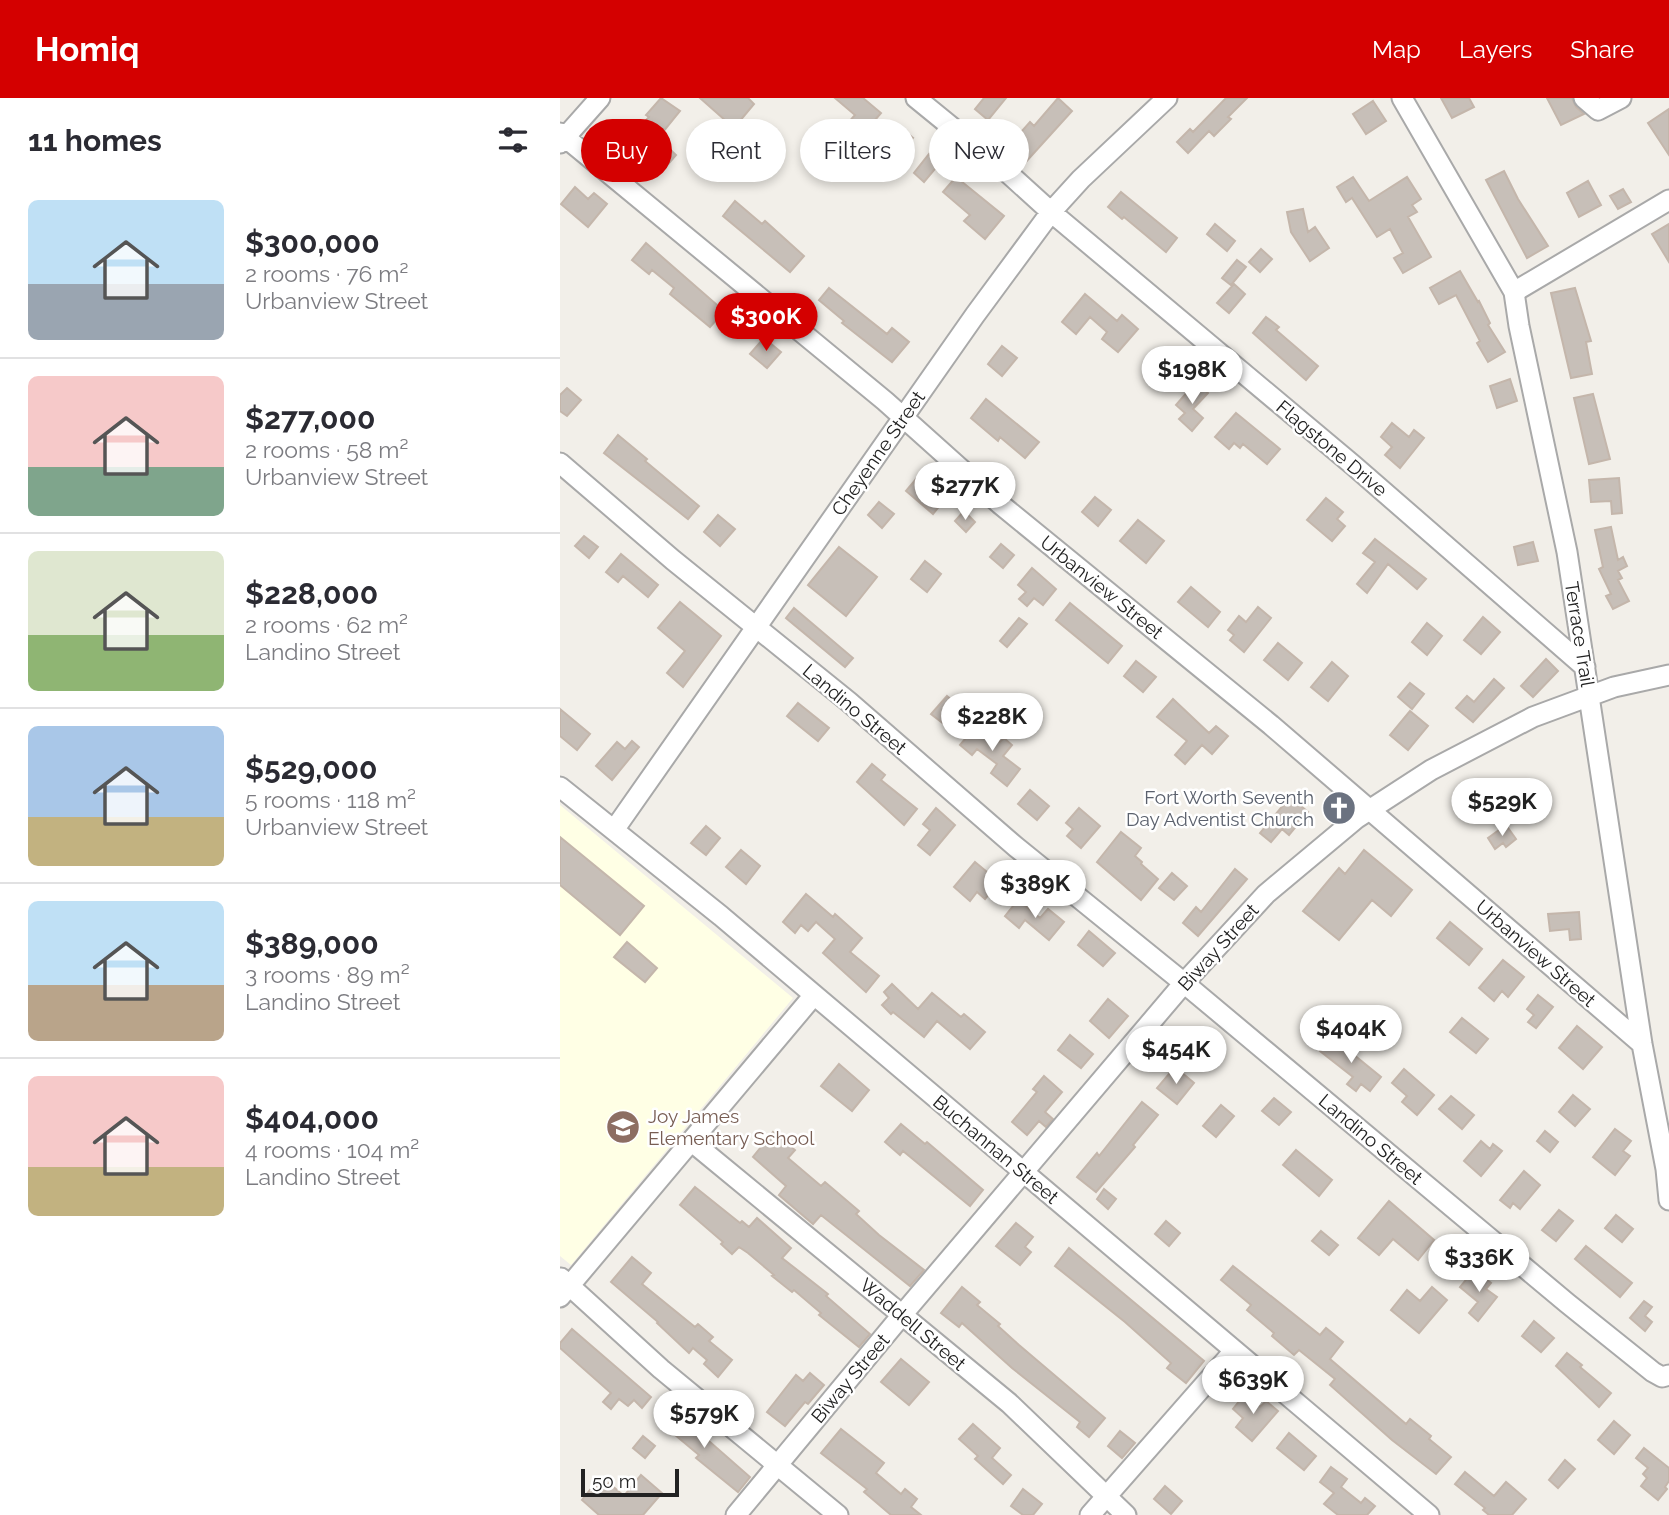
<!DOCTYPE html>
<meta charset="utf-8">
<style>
body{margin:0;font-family:Raleway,sans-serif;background:#f2f2f3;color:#2b2b33;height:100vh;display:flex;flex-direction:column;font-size:26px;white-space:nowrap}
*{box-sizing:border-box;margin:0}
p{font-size:23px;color:#7c7c81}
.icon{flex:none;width:38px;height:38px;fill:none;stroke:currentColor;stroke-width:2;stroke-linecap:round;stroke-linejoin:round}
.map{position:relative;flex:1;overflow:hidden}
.panel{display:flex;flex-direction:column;background:#fff;width:560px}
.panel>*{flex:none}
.top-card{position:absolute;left:21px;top:21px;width:665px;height:63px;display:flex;gap:14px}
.scale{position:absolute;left:21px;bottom:18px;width:98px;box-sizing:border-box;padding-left:7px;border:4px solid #222;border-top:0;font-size:19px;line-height:24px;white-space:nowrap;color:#222;-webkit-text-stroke:5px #fff;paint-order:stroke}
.price{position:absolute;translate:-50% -60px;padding:0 16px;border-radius:24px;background:#fff;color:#222;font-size:23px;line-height:46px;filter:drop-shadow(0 2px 4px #0008)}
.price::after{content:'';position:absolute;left:50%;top:42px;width:21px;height:16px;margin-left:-10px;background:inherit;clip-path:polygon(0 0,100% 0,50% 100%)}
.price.selected{background:#d40000;color:#fff}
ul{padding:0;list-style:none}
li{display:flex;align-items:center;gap:21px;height:175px;padding:0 28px}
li+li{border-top:2px solid #e1e1e2}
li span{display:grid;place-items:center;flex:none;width:196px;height:140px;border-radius:10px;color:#555}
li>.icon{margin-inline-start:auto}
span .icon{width:84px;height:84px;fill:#fffc;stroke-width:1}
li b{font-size:30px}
h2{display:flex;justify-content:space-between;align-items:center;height:84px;padding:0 28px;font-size:30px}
.chip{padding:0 24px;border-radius:32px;background:#fff;box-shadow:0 4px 10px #0003;font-size:24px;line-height:63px}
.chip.selected{background:#d40000;color:#fff}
header{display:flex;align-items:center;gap:42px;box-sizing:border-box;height:98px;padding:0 35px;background:#d40000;color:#fff}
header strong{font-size:33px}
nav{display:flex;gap:38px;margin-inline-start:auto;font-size:24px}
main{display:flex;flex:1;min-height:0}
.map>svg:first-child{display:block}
.education{fill:#ffffe5}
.building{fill:#c7bfb8;stroke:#c4b6ab;stroke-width:2}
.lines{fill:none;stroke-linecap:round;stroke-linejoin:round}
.minor-casing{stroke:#a9a9a9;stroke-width:23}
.minor{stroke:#fff;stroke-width:19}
.labels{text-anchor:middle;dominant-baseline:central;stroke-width:5;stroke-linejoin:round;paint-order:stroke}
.street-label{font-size:19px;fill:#222;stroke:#fff}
.worship-label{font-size:19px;fill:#5b616d;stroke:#fff;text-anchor:end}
.education-label{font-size:19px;fill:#785e54;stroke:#fff;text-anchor:start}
</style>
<header>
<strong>Homiq</strong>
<nav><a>Map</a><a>Layers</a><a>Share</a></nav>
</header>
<main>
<section class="panel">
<h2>11 homes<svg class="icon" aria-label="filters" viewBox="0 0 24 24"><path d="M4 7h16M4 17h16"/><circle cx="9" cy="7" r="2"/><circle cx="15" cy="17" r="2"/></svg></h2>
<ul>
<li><span style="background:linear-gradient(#bfe0f5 60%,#9aa5b1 0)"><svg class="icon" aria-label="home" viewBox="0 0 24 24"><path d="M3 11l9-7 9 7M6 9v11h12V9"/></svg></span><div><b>$300,000</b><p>2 rooms · 76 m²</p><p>Urbanview Street</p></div></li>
<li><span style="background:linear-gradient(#f6c9c9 65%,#7fa58c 0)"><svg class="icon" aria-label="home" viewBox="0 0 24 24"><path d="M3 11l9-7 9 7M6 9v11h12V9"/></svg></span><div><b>$277,000</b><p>2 rooms · 58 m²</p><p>Urbanview Street</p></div></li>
<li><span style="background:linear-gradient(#dfe7d0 60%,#8fb573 0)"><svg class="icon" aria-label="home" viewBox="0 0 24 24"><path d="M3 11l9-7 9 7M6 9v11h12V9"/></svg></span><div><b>$228,000</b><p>2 rooms · 62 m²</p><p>Landino Street</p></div></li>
<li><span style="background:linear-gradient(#a9c7e8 65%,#c2b280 0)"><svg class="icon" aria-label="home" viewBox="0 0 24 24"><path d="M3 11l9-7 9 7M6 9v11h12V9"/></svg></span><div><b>$529,000</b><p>5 rooms · 118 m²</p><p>Urbanview Street</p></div></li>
<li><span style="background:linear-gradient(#bfe0f5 60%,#b9a48a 0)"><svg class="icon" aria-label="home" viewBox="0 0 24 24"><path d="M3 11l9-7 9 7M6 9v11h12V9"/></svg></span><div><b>$389,000</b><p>3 rooms · 89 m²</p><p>Landino Street</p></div></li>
<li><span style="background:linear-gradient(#f6c9c9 65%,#c2b280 0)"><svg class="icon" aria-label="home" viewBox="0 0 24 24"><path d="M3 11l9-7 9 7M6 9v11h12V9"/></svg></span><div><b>$404,000</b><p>4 rooms · 104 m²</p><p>Landino Street</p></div></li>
</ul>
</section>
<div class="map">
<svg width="1109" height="1417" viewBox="0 0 1109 1417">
<rect width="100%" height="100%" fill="#f2efe9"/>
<path class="education" d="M0,707L233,900L11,1167L0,1158Z"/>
<path class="building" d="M101,0L120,13L98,40L116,57L103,72L95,64L88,72L78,63L84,56L68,42L89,19L86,17Z
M140,0H188L194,6L174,30Z
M275,0H303L321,15L302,37L288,25L295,17Z
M424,0H446L428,22L415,11Z
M498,0L512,13L463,67L445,52L470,24L474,28Z
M666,0H687L668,19L671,21L654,38L649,33L628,55L617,44L630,31L633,34Z
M881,0H909L914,9L892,20Z
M987,0H1012L1016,9L1024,16L1001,27Z
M813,3L826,23L806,36L793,16Z
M1109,11V57L1088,25Z
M341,30L353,40L341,55L329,44Z
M208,51L219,61L207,76L196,66Z
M369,56L380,65L364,84L354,75Z
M944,73L958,101L988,148L967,160L926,82Z
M396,79L444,118L425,141L404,123L410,117L383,94Z
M793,79L809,103L847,79L861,101L852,107L857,114L848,119L871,159L843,175L834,160L843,155L830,131L817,139L792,100L786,104L777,89Z
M1028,83L1041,107L1019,119L1007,95Z
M15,89L28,101L34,95L47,106L28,129L1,106Z
M1063,91L1071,104L1058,111L1050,98Z
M561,94L617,140L606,154L564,119L562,121L548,109Z
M175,103L202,126L205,123L244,158L230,174L163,118Z
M743,111L748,134L755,129L769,150L750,163L731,134L727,114Z
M655,126L675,143L667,153L647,136Z
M1109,126V164L1092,136Z
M86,145L164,213L150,229L110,196L114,190L92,172L89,176L72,162Z
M701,151L712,161L700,174L689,164Z
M677,162L686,169L671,187L662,180Z
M900,173L918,204L919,203L930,225L928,227L945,254L928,264L917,245L920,243L896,197L879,206L870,190Z
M674,186L685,196L669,215L657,205Z
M269,190L327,236L332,230L349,244L332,264L282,225L284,223L259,202Z
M1015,190L1031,243L1026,244L1032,276L1011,280L991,195Z
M525,196L557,223L562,217L578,231L558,254L542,241L547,234L530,219L516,236L502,224Z
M706,219L719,229L716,232L758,268L746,282L693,235Z
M204,240L221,254L207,270L190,256Z
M442,248L457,260L442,278L428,266Z
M950,281L957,303L937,310L930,288Z
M636,284L648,295L633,311L643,320L632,333L619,321L625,315L616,307Z
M7,290L21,302L7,318L0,313V297Z
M1033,296L1050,361L1029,366L1014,300Z
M426,301L479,344L465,360L440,339L438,343L411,320Z
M676,315L720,351L707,366L683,346L680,350L674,345L669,351L655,339Z
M832,325L849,339L854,332L864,340L840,370L825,357L832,349L821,339Z
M58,337L87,361L85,363L139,408L128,421L44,355Z
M362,374L389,396L373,416L346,393Z
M1059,380L1062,415L1052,416L1051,403L1031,404L1029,382Z
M535,399L551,412L538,428L522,414Z
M766,400L783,414L777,421L785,428L772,443L747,422Z
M319,404L334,416L322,430L308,417Z
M404,413L415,424L406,434L395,423Z
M158,417L175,431L160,448L144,434Z
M578,422L604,443L586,465L560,443Z
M1051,429L1058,462L1063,459L1067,468L1058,473L1062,480L1058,482L1069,503L1053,511L1046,498L1051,496L1039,471L1043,469L1035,432Z
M24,438L38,449L29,460L15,448Z
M815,441L866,481L857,491L828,466L807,495L797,486L815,464L803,455Z
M973,444L978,463L958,467L954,449Z
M441,446L454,457L443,470L430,459Z
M279,449L317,479L286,518L248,487Z
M61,456L98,487L88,499L63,478L58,484L46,474Z
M365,463L381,476L367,494L351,481Z
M472,470L496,491L483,507L474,500L467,508L459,501L466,494L458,487Z
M631,489L660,514L648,529L618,504Z
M120,504L161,538L123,589L107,575L125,553L98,530Z
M510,505L562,548L548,565L496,522Z
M698,509L711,520L684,554L670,542L674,537L668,532L679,518L686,524Z
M234,510L293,560L285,569L226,520Z
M923,519L940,534L921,556L904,542Z
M459,520L467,526L447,549L440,543Z
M867,525L882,538L867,557L852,544Z
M718,545L742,565L728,582L704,562Z
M986,561L998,573L973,599L961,588Z
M576,563L596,579L583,594L564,578Z
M772,564L788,578L768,603L751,589Z
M934,581L944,590L913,624L896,610L907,598L914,604Z
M850,585L864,596L852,611L838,599Z
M387,598L399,608L384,626L371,616Z
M613,601L649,635L656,628L668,638L652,656L642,647L625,666L615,657L627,643L597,619Z
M238,605L269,630L258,643L227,618Z
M0,611L30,636L17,652L0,638Z
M850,613L868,628L848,652L830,637Z
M418,626L440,644L444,640L452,647L443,658L460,671L447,688L431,675L437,666L417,651L412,657L400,647Z
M72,643L79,649L52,682L36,668L57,644L65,651Z
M312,666L325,677L321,682L357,711L344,727L297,684Z
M470,692L489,708L477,722L458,706Z
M730,699L748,714L729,737L722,731L711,744L700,735Z
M376,710L395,727L370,757L358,747L370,732L363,726Z
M519,710L540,728L521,750L507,738L513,731L506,725Z
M946,727L956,741L946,749L943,745L935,751L928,740Z
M146,728L160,740L146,757L131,745Z
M561,734L581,750L575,758L582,764L581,766L598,781L581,802L537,764Z
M0,739L84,808L60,837L0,787Z
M181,752L200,768L186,786L166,769Z
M804,752L852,792L831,818L812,802L779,842L743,813L779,770L785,776Z
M415,764L439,784L425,801L417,794L410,803L394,789Z
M675,771L687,781L638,838L623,825L636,809L641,814Z
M612,775L627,788L614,802L599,790Z
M246,796L273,819L275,816L302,840L290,854L319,878L306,894L263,855L275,841L256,824L248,833L241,827L235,835L223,824Z
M458,802L480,820L488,811L504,824L489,842L465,822L459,830L445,818Z
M1019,814L1021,841L1010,842L1009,831L990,833L988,816Z
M890,824L922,851L909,867L877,840Z
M529,833L555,855L543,868L518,847Z
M67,844L97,870L85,884L54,859Z
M943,862L964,879L948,899L942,893L934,903L919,890Z
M332,886L358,911L372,895L401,919L404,916L425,934L410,951L377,923L364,939L333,914L331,916L322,907L329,900L324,894Z
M978,897L993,909L976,930L968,924L974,917L967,911Z
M548,901L568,918L549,940L530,923Z
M902,920L928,941L916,955L890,934Z
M1017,928L1042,949L1023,971L999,950Z
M644,931L658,943L645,959L631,947Z
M510,937L533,956L521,970L498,952Z
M772,939L821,979L810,993L801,986L796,993L787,986L793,979L760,953Z
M279,966L309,992L292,1013L261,988Z
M615,969L634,985L617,1006L597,990Z
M844,971L874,997L857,1017L842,1004L847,998L832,985Z
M484,978L502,994L485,1014L493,1021L486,1029L479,1023L467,1037L452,1024L477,994L473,991Z
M1013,997L1030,1011L1015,1028L999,1014Z
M891,998L914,1017L902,1031L879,1011Z
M714,1000L731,1014L719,1027L702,1013Z
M582,1004L598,1017L573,1047L575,1049L536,1094L517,1079L537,1055L539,1058Z
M661,1007L674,1018L656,1039L643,1028Z
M341,1026L365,1046L367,1044L423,1092L410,1108L343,1053L340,1057L325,1044Z
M1055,1031L1071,1043L1063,1053L1070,1058L1055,1077L1033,1059Z
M985,1033L998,1044L990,1054L977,1043Z
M213,1034L235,1052L228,1060L261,1088L265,1084L299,1113L296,1116L319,1137L364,1172L350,1188L261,1117L253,1126L219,1097L226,1088L193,1059Z
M921,1043L930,1051L933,1046L942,1053L921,1078L904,1063Z
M736,1052L772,1082L759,1098L723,1067Z
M964,1073L980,1087L960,1111L953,1105L950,1110L940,1102Z
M135,1089L180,1125L182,1123L189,1129L197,1120L231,1150L222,1160L268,1196L266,1198L310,1236L299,1249L259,1217L261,1215L234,1192L232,1194L212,1178L214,1177L188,1155L179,1149L172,1156L161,1146L163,1144L120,1107Z
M544,1091L556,1101L548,1111L537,1101Z
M829,1103L874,1142L858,1162L833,1141L819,1157L798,1140Z
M999,1112L1013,1123L996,1143L982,1132Z
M1056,1117L1073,1131L1062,1144L1045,1130Z
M606,1123L620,1135L609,1148L595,1136Z
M456,1125L473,1139L465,1149L471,1154L460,1167L436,1148Z
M761,1133L778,1147L769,1157L752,1143Z
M1026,1148L1072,1185L1060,1199L1015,1161Z
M509,1150L644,1263L626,1285L607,1270L611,1265L565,1224L495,1168Z
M72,1159L91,1175L82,1186L135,1229L138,1226L153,1239L149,1243L172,1262L158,1279L144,1266L147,1262L133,1250L129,1255L97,1225L98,1224L51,1184Z
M673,1168L760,1237L766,1230L783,1244L770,1261L846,1326L850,1321L871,1338L869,1341L891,1359L876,1376L832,1342L770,1287L775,1281L739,1252L734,1257L712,1238L714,1235L687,1212L691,1207L661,1182Z
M914,1172L931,1185L926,1191L937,1199L918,1223L909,1215L918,1204L900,1189Z
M402,1189L420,1204L417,1207L440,1226L438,1228L459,1247L545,1320L529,1339L517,1329L520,1324L452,1270L402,1225L399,1229L381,1215Z
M872,1189L887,1202L859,1235L831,1212L847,1192L860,1203Z
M1084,1203L1092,1209L1085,1218L1092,1224L1085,1233L1070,1220Z
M974,1223L994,1240L981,1254L962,1238Z
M12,1231L91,1299L82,1310L74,1302L68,1308L59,1301L51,1311L43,1304L51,1295L0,1250V1245Z
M1007,1255L1022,1267L1020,1269L1051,1295L1039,1309L996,1268Z
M341,1261L369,1284L349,1307L321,1284Z
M250,1275L264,1287L248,1306L245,1304L225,1328L207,1314L236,1277L243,1283Z
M685,1296L700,1309L706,1303L718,1313L692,1343L676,1329L683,1320L673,1311Z
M109,1308L190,1379L178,1394L136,1360L139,1357L97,1322Z
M1054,1323L1070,1337L1054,1356L1038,1342Z
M413,1326L440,1350L432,1360L451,1377L443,1386L415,1361L418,1358L399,1341Z
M281,1331L324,1365L316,1375L341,1396L345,1391L357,1401L351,1409L361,1417H331L304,1394L307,1391L261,1355Z
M560,1333L575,1345L562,1360L548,1348Z
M729,1335L756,1358L744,1372L717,1350Z
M83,1338L95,1348L85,1360L73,1350Z
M1084,1350L1109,1370V1383L1105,1389L1107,1391L1098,1402L1081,1388L1087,1380L1083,1376L1088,1370L1076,1360Z
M1005,1362L1015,1371L998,1390L989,1382Z
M771,1369L787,1381L781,1389L801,1405L805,1400L815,1408L807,1417H778L764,1406L774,1395L760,1384Z
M905,1374L934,1398L946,1384L966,1401L952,1417H929L923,1412L925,1410L895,1386Z
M81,1377L102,1395L83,1417H39L22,1402L34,1387L41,1393L49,1385L64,1398Z
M605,1388L622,1403L611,1416L594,1401Z
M463,1391L482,1406L473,1417H463L451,1408Z"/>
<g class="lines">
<g class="minor-casing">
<path id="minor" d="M356,0L448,75L491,114L793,367L1025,569
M842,0L954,194L959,228L1007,454L1082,946L1106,1071L1109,1102
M1024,0L1038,12L1061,0
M0,35L325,303L440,406L711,627L1082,946
M0,45L40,0
M954,194L1109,102
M0,365L113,462L289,604L456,749L624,885L1007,1205L1093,1274L1102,1279L1109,1277
M0,689L161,818L869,1417
M54,732L415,217L491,114L521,81L607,0
M131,1043L449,1305L566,1417
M1,1180L101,1271L278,1417
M0,1199L254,897
M176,1417L342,1217L624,885L706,796L797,720L871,672L973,619L1054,589L1109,577
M530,1417L674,1253"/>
</g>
<use href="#minor" class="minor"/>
</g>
<defs>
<g id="church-disc" transform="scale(1.75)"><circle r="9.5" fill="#6b7280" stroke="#fff"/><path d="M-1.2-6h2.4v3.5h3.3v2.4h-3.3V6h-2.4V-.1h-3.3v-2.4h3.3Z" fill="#fff"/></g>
<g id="school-disc" transform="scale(1.75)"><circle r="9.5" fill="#8d6e63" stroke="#fff"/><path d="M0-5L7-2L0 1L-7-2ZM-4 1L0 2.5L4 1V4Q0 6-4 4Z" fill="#fff"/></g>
</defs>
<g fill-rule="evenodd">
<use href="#church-disc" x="779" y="710"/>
<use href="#school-disc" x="63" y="1029"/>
</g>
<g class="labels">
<g class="street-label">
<text transform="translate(772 350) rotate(40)">Flagstone Drive</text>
<text transform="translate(318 355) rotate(-55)">Cheyenne Street</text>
<text transform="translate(542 489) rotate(39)">Urbanview Street</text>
<text transform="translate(1020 536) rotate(81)">Terrace Trail</text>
<text transform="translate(295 611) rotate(40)">Landino Street</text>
<text transform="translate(658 849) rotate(-48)">Biway Street</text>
<text transform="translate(976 855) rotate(41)">Urbanview Street</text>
<text transform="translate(811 1041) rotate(40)">Landino Street</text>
<text transform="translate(436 1051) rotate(40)">Buchannan Street</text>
<text transform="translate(353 1226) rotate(40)">Waddell Street</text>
<text transform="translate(290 1280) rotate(-50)">Biway Street</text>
</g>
<g class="worship-label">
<text x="754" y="699">Fort Worth Seventh<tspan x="754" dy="22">Day Adventist Church</tspan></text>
</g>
<g class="education-label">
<text x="88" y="1018">Joy James<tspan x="88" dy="22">Elementary School</tspan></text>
</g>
</g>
</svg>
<div class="scale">50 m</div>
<b class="price selected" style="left:206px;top:255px">$300K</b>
<b class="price" style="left:632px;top:308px">$198K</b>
<b class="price" style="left:405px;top:424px">$277K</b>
<b class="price" style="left:432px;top:655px">$228K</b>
<b class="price" style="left:942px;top:740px">$529K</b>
<b class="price" style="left:475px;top:822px">$389K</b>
<b class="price" style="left:791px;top:967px">$404K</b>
<b class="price" style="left:616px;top:988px">$454K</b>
<b class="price" style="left:919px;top:1196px">$336K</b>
<b class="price" style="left:693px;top:1318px">$639K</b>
<b class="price" style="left:144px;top:1352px">$579K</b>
<div class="top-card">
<a class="chip selected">Buy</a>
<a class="chip">Rent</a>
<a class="chip">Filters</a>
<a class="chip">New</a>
</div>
</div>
</main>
